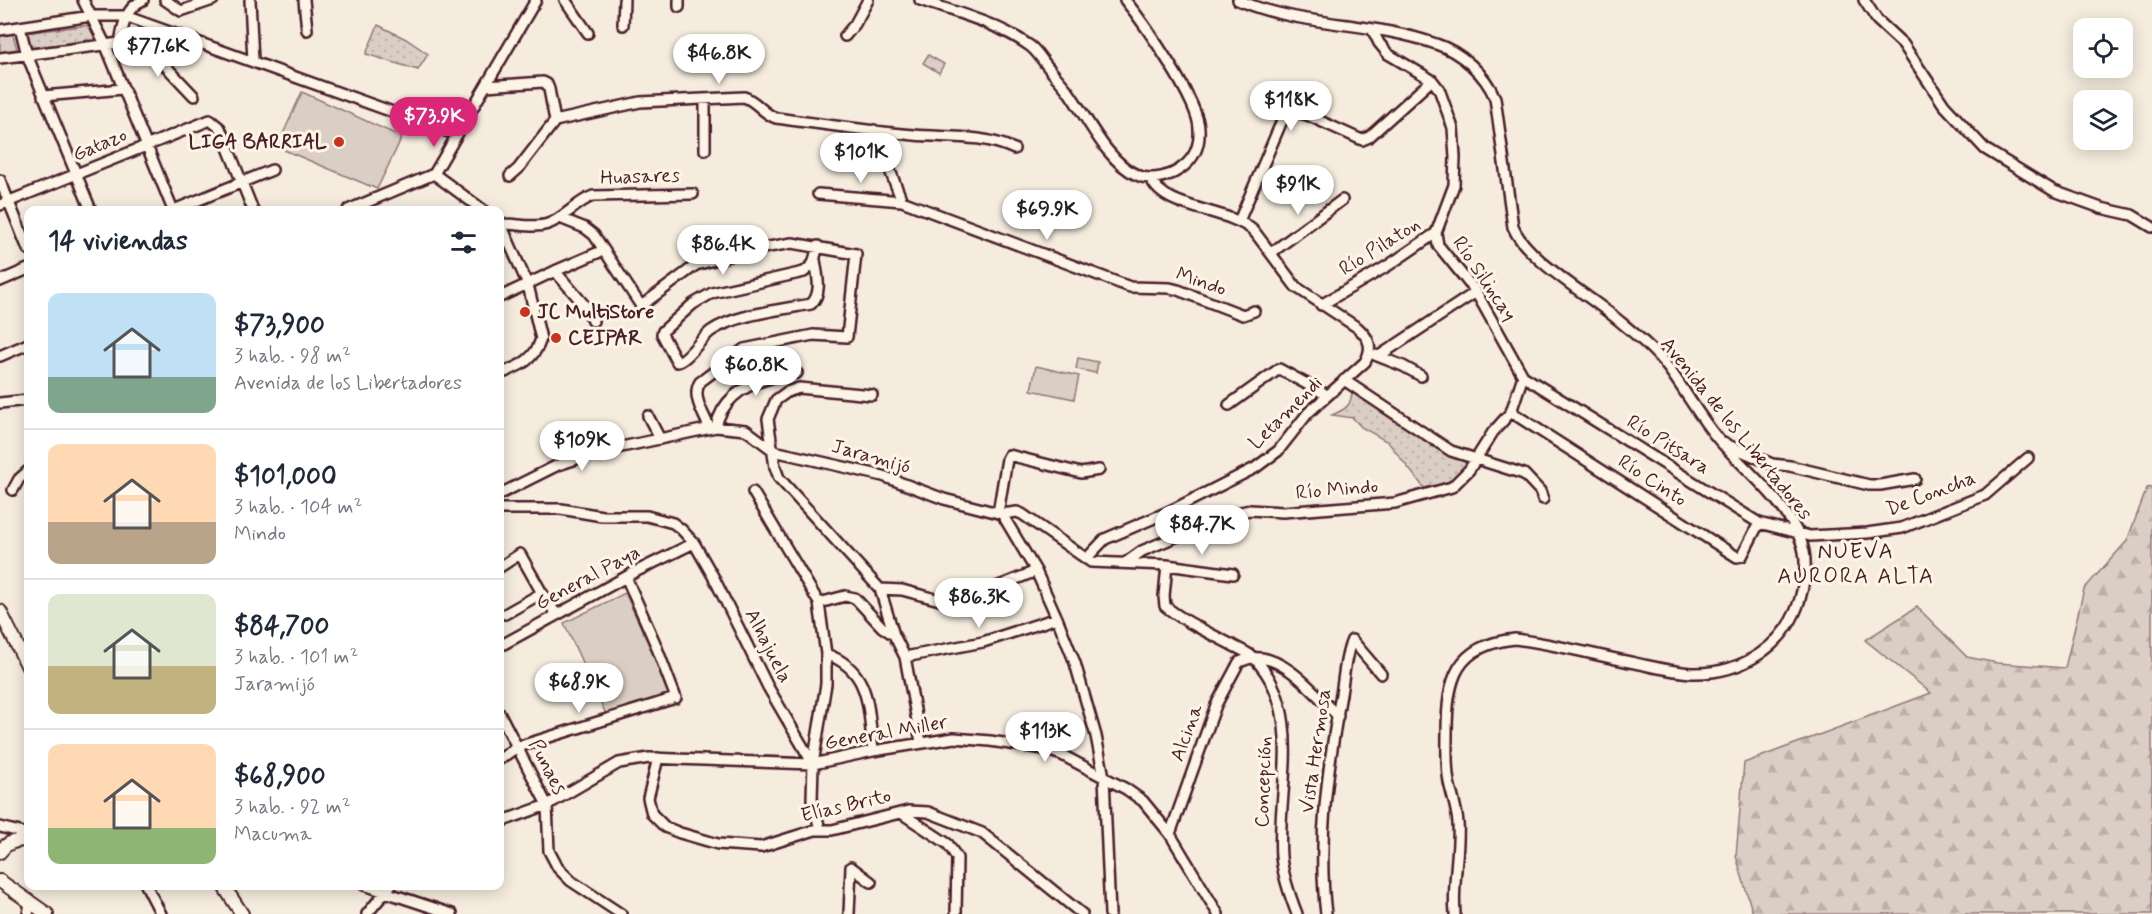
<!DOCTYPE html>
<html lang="es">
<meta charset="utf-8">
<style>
body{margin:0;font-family:Mynerve,sans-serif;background:#f2f2f3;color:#1f2937;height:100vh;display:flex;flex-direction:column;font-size:22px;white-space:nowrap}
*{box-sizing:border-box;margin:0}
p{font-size:20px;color:#747a83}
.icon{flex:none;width:33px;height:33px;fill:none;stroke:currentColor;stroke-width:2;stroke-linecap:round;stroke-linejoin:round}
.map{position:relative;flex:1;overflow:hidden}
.sheet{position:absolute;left:24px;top:206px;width:480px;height:684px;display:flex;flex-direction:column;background:#fff;border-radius:12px;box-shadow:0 3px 15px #0003}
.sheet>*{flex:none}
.buttons{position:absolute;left:2073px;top:18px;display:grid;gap:12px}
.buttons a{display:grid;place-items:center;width:60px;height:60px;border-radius:12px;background:#fff;box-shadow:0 3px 15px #0003;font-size:30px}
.price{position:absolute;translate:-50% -51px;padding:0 14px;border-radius:21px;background:#fff;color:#222;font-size:20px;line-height:39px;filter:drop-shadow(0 2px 3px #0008)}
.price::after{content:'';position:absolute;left:50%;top:36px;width:18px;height:14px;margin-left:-9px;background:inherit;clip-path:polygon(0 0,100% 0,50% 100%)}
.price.on{background:#db2777;color:#fff}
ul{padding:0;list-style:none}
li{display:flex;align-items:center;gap:18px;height:150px;padding:0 24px}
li+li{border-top:2px solid #e0e1e3}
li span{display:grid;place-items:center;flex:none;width:168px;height:120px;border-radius:12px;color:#555}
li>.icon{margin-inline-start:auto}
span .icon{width:72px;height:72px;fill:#fffc;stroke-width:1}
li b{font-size:26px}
h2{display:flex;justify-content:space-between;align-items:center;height:72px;padding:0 24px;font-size:26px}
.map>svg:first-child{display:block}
.forest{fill:url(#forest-firs);stroke:#927678;stroke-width:1.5}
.park{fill:url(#park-dots);stroke:#927678;stroke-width:1.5}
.pitch{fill:#dbcec4;stroke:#927678;stroke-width:1.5}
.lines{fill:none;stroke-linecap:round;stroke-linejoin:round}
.minor-casing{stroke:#4a1f2b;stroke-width:14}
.major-casing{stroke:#4a1f2b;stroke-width:16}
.minor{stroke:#fcf5e5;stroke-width:9}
.major{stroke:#fcf5e5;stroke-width:12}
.poi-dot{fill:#c8321e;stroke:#fcf5e5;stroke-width:2}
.labels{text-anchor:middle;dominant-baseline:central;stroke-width:6;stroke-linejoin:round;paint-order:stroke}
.poi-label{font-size:20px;font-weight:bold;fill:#4a1f2b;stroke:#fcf5e5;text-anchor:start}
.street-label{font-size:20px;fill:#4a1f2b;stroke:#fcf5e5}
.quarter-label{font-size:22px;letter-spacing:1.5px;fill:#4a1f2b;stroke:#fcf5e5}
</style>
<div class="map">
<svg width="2152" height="914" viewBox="0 0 2152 914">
<defs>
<pattern id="forest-firs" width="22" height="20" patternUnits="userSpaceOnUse" patternTransform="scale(1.5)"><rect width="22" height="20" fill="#dbcec4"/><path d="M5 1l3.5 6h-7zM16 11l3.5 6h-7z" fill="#bdb0a9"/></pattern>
<pattern id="park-dots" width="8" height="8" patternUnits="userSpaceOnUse" patternTransform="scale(1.5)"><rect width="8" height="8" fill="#dbcec4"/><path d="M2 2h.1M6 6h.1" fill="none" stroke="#bdb0a9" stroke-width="1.8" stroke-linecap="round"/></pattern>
</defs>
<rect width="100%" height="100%" fill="#f5ecde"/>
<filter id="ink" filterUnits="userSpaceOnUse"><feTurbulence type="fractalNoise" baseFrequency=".0167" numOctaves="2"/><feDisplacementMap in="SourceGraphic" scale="12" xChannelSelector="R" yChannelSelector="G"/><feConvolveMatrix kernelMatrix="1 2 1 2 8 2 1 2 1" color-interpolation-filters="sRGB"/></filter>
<g filter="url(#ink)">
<path class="forest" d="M2152,487V914H1753L1736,856L1744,763L1931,693L1865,640L1917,607L1967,657L1997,663L2065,668L2084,589L2127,541L2147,488Z"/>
<path class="park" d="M90,25L93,27L96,39L30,48L25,33Z
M378,25L406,39L428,54L418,70L366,54Z
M1352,389L1444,450L1467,463C1461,472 1452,486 1440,487C1434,487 1431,486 1425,489L1388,442L1361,427L1353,418L1332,415C1346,409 1352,406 1352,389Z"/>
<path class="pitch" d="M10,33L13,35L17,49L0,52V35Z
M928,55L944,64L939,73L923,63Z
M302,92L402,137L377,189L277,147Z
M1078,358L1098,362L1096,373L1076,369Z
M1036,366L1079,376L1074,399L1031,390Z
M625,593L672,694L606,714L564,623Z"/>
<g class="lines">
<g class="minor-casing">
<path id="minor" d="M83,0L106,46L173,210
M165,0L181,11L213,0
M250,0L253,61
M304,0L307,30
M565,0L588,33
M679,0V7
M920,0C957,13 998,23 1030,46C1037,51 1042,60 1048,67C1054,75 1062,83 1068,91C1087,117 1107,162 1137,175C1151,182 1173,176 1184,166C1195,157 1200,144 1199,129C1199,102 1144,23 1125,0
M1238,0C1300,27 1372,21 1436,44C1461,52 1485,74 1495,98L1513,227C1526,259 1589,295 1617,319C1635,334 1655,350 1669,369C1686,392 1700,418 1719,440C1746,471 1786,501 1801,541C1808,559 1805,581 1800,599C1786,646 1742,674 1693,673C1673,672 1654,667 1635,663C1595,655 1555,644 1515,639C1455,645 1447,680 1447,732C1447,749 1446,766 1449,782C1452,796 1457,809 1458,823C1460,853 1452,883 1455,914
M1864,0L1877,20L1903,44L1944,105L1985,149L2054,191L2101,208L2132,215L2152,227
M623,25L624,0
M20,27L27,55L91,210
M0,30L91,16H125L457,135
M845,36L855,24L868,0
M142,41L194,96
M120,43C123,26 125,8 143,0
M0,58L120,43L181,38
M486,86L543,82L547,84L549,89L555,121
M43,96L123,89
M874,130L902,201L1130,287L1170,288L1178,290L1243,315L1254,311
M705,150V99
M434,174L536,0
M434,174L483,210
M510,176L518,169L555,121L640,102L744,97C757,101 763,114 776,118C822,124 868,131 914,135C948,138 982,134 1014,149
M0,180L28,249
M818,194L902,201
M0,205L210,120L220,128L253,210
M174,210L272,170
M348,210L434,174
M560,218L585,228L594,235L641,306L696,265L746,251L792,243L856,254L847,337L813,335L744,349L700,382C691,396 704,414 709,427
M1239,221L1287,109L1307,115L1362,140L1369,137L1432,80
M500,222L528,285L541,339C534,361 519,366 500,374
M500,224C515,223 533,229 548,224C565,218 576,202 593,196L693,194
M1436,233L1438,245L1476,292L1523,376L1759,523L1810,536L1867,533L1902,528L1985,495L2028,458
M1271,253L1342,200
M815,260C817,274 823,293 811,304C781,310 736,314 711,331C701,338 687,361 677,362L662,334L663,331L693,304L712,293L804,272L813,264L818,246
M555,271L586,307L593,321
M0,281L28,269
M500,297L555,271L604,250
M1321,305L1389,265L1436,233L1454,185L1455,157L1453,128L1439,89L1432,80L1388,54L1379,43L1372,29
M1375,355L1403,366L1421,376
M0,356L28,344
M1379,356L1476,292
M1344,380L1451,451L1524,474L1540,491L1543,499
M872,395L799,388L787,392L776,400L768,419L775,467L779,478L880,589L894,635L905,657L921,742
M0,403L28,400
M1229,405L1279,369L1327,395
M1511,412L1737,557L1742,556L1759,523
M648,416L660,439
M716,427C724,389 763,377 797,373
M1723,443L1772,464L1790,466L1869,485H1880L1915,479
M13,490L19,479L28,471
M753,492L819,603L826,654V684L813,764L812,799L820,829
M500,494L558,465L598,452L716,427L746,430L774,451L883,476L944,499L1002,514L1017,512L1022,514L1091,562L1167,565L1233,574
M500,509H561L602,516H647L673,523L681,529L694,543L714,578L768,687L813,764
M998,513L1007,459L1009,455L1081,473L1099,470
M1002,514L1036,571L1057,618L1075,663L1096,736L1104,777L1110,914
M1086,559L1105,539L1168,512L1255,468L1278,451L1308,413L1365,362C1373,348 1370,339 1358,328L1296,287L1254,231C1228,208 1162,210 1151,178
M1125,563L1142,551L1227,515L1250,510L1283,512L1395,503L1452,487L1469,470L1493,432L1511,412L1523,376
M1167,565L1164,596L1165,606C1184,622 1210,633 1232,645C1239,649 1250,653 1255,659C1306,714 1276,792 1281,857C1283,876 1290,896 1297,914
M500,567L520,554L542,593
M626,577L655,643L676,698
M880,589L902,590L947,602L962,601L1036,571
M819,603L845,596L855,598L882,627L894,635
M505,614L542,593L557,615
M500,646L635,572L694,543
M826,654C872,670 868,710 873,751
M905,657L983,642L1057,618
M500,714L547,805L549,851L558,868L571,881L621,914
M658,758L648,798L652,814L665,827L680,833L718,844L761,847L815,830H832L908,811L928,812L982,833L1082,914
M500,759L517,747L672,699
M901,813L948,844L957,858L956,914
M500,822L547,805L619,763L649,758L813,764L873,751L954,738L990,741L1044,749L1062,755L1126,789L1143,801L1170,834L1218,914
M0,827L28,834
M1170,834L1216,705L1239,662C1243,661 1248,658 1253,658C1284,654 1317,696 1338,716
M146,885L161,914
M364,885L452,914
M28,914L30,903
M367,914L391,885
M849,914L851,867L871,882
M1326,914C1317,840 1328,767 1341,694C1344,677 1345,655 1352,640L1381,674"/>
</g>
<g class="major-casing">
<path id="major" d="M0,611L28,667
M0,852C7,841 17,841 28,839
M0,881L47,914
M223,885L242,914"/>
</g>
<use href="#minor" class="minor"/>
<use href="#major" class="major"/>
</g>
</g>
<g class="poi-dot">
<circle cx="339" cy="142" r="6"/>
<circle cx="525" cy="312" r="6"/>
<circle cx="556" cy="338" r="6"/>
</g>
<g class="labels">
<g class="poi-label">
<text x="327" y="142" text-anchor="end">LIGA BARRIAL</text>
<text x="537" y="312">JC MultiStore</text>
<text x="568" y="338">CEIPAR</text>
</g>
<g class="street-label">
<text transform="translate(100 145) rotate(-23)">Gatazo</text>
<text transform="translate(640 177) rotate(-2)">Huasares</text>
<text transform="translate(1380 247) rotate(-32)">Río Pilaton</text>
<text transform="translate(1484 279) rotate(56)">Río Silincay</text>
<text transform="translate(1201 282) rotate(19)">Mindo</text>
<text transform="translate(1286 413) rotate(-45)">Letamendi</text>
<text transform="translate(1736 429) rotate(51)">Avenida de los Libertadores</text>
<text transform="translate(1668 445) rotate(32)">Río Pitsara</text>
<text transform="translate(871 457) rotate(16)">Jaramijó</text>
<text transform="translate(1652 481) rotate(33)">Río Cinto</text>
<text transform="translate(1337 490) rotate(-5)">Río Mindo</text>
<text transform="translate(1931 494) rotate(-21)">De Concha</text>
<text transform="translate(588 578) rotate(-28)">General Paya</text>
<text transform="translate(768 646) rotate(63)">Alhajuela</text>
<text transform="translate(886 733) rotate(-10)">General Miller</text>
<text transform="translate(1187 733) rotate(-70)">Alcina</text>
<text transform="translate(1316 751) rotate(-82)">Vista Hermosa</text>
<text transform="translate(547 767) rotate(63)">Punaes</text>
<text transform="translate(1264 782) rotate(-88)">Concepción</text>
<text transform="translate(846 806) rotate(-13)">Elías Brito</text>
</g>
<g class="quarter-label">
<text x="1856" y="552">NUEVA<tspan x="1856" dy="25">AURORA ALTA</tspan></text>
</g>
</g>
</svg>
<div class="buttons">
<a><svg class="icon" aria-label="locate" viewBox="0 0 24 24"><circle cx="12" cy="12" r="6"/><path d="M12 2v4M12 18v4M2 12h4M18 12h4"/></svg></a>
<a><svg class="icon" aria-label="layers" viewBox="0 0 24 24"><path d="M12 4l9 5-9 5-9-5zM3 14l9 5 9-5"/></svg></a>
</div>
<b class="price" style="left:158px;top:78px">$77.6K</b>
<b class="price" style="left:719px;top:85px">$46.8K</b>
<b class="price" style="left:1291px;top:132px">$118K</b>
<b class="price on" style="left:434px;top:148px">$73.9K</b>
<b class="price" style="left:861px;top:184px">$101K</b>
<b class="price" style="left:1298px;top:216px">$91K</b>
<b class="price" style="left:1047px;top:241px">$69.9K</b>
<b class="price" style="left:723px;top:276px">$86.4K</b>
<b class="price" style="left:756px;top:397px">$60.8K</b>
<b class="price" style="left:582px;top:472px">$109K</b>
<b class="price" style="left:1202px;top:556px">$84.7K</b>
<b class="price" style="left:979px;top:629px">$86.3K</b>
<b class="price" style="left:579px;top:714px">$68.9K</b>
<b class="price" style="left:1045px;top:763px">$113K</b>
<section class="sheet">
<h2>14 viviendas<svg class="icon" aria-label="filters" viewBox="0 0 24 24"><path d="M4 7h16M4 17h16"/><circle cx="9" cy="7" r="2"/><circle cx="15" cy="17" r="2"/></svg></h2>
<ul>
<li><span style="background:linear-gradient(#bfe0f5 70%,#7fa58c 0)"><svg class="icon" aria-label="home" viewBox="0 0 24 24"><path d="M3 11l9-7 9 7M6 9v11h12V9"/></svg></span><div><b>$73,900</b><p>3 hab. · 98 m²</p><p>Avenida de los Libertadores</p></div></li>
<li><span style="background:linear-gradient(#ffd9b3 65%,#b9a48a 0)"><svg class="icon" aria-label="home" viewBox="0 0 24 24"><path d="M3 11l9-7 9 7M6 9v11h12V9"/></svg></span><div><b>$101,000</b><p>3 hab. · 104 m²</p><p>Mindo</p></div></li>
<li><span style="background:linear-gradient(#dfe7d0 60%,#c2b280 0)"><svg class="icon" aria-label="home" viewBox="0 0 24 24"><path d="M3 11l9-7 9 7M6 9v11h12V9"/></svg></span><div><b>$84,700</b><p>3 hab. · 101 m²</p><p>Jaramijó</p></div></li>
<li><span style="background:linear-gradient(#ffd9b3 70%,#8fb573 0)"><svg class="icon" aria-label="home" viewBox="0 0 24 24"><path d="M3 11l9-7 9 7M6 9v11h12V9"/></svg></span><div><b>$68,900</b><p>3 hab. · 92 m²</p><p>Macuma</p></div></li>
</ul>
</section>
</div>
